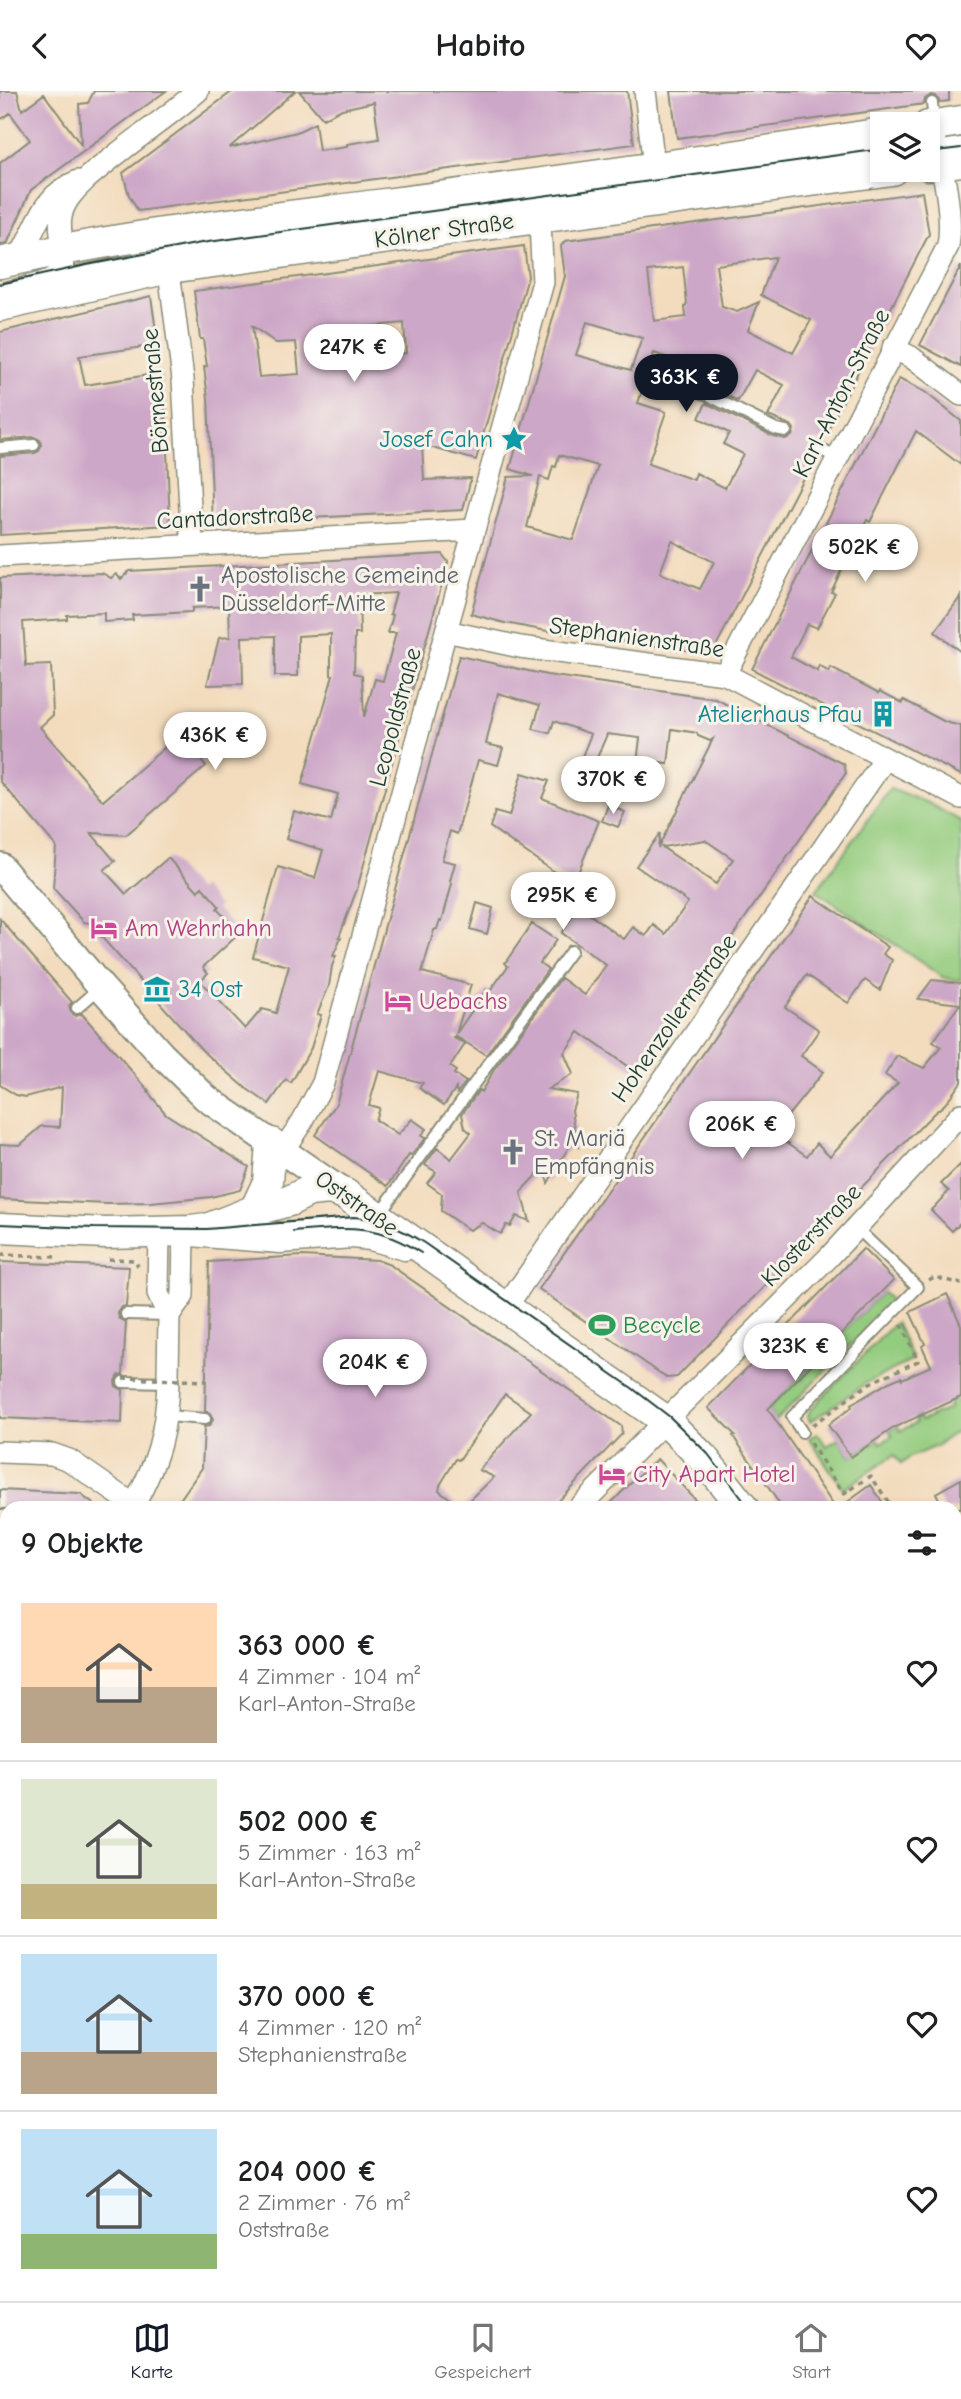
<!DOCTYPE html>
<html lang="de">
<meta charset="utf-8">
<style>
body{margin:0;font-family:"Comic Neue",sans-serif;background:#f2f2f2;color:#202124;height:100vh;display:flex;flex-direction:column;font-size:26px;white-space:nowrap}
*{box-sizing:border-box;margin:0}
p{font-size:23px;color:#757577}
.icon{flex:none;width:38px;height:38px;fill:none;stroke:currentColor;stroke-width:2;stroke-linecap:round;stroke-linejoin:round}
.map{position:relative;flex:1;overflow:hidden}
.drawer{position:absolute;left:0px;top:1410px;width:962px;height:800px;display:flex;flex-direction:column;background:#fff;border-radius:21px 21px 0 0;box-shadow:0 4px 10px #0003}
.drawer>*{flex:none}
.fabs{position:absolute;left:870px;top:21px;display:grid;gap:14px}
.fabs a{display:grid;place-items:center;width:70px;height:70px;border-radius:0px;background:#fff;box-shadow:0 4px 10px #0003;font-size:35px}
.price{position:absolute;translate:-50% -60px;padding:0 16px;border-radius:24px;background:#fff;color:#222;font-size:23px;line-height:46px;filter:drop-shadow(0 2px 4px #0008)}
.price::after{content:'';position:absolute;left:50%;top:42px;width:21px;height:16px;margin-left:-10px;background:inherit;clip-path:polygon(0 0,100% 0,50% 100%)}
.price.active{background:#111827;color:#fff}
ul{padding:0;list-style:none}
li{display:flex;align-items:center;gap:21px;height:175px;padding:0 21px}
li+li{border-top:2px solid #e0e0e0}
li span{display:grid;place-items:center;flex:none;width:196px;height:140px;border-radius:0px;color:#555}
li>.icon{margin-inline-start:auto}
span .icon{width:84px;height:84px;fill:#fffc;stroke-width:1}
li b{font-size:30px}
h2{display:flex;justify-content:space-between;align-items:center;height:84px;padding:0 21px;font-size:30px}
header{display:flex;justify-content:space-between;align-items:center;height:91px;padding:0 21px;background:#fff;font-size:32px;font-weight:700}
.tab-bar{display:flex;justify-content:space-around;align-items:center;height:98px;border-top:2px solid #e0e0e0;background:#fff;font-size:19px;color:#757577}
.tab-bar a{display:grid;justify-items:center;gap:4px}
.tab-bar .active{color:#111827}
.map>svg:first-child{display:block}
.green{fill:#94cc7f;stroke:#5a845a;stroke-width:2}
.building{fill:#cda7c8;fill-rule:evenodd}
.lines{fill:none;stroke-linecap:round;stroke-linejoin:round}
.tertiary-tunnel{stroke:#c9bca2;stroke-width:26;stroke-dasharray:26 13;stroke-linecap:butt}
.service-casing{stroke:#898c78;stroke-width:14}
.minor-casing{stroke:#898c78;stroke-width:24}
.tertiary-casing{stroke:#898c78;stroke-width:30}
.secondary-casing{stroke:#898c78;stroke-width:33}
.path{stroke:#898c78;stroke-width:3.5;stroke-dasharray:5 5;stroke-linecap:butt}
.service{stroke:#fff;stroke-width:10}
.minor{stroke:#fff;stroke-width:21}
.tertiary{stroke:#fff;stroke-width:26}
.secondary{stroke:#fff;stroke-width:30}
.tram{stroke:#1f3d34;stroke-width:2}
.path-bridge{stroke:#898c78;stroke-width:3.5;stroke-dasharray:5 5;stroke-linecap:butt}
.labels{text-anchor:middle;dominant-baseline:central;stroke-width:6;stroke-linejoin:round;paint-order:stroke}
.street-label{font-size:24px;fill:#1f3d34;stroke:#f7f3e8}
.culture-label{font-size:24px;fill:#0d838f;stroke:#f7f3e8;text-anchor:end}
.worship-label{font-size:24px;fill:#5b616d;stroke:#f7f3e8;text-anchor:start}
.hotel-label{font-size:24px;fill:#b23c85;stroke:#f7f3e8;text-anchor:start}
.leisure-label{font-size:24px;fill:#27864d;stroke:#f7f3e8;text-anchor:start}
</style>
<header><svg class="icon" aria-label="back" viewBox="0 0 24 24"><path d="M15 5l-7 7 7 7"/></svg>Habito<svg class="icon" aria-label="heart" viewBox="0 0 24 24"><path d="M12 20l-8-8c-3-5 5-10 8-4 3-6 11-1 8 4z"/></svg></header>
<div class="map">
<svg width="961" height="2210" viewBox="0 0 961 2210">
<rect width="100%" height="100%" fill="#f7f3e8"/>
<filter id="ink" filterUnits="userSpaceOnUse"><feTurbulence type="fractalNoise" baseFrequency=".0143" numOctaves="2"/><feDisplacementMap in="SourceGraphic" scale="14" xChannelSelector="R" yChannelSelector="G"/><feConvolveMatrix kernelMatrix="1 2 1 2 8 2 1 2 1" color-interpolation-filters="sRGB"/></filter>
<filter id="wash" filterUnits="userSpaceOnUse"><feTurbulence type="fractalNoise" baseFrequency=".00686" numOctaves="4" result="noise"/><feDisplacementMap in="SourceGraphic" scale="28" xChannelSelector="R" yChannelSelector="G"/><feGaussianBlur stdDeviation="1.57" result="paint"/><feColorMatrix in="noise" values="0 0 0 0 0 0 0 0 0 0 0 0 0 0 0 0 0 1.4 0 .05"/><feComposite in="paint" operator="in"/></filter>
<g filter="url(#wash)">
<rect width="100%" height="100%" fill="#f3dcbd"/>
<path class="green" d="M890,698L928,712L961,730V889L944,887L816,800Z
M882,1201L892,1211L776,1330L768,1318Z
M896,1231L913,1269L866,1292L810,1331L808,1325L810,1319Z
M956,1308L958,1313L961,1312V1337L936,1355L910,1366L901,1373L894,1364L843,1398L809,1347L817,1342L827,1355L838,1348L851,1366L878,1348L881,1352L892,1345L890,1340L898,1335L900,1340L916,1332L915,1327L918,1326L921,1330L950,1317L948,1313Z"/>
<g id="blocks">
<path class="building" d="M0,0H17L22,19L44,3L81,54L79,13L88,12L94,0H166L31,99L7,153L0,154V72L30,49L10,22L0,29Z
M233,0H295L229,57L297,41L315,32L319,60L347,56V53L379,48L374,11L342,18L323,28L299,0H627L634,53L138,120L129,104L123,82Z
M671,0H949V10L940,11L936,5L931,4L925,8L924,13L677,47Z
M922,101L929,143L824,347L822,350H814L811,354V361L815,364L712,563L615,549L601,545V547L580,540V545L542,539L505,532L471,523L508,386L533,385L510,378L565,185L561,155L565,150ZM775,166L761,204L811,229L793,262L748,239L759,211L737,221L722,216L716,174ZM683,176L687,212L685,216L686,226L654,230L648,180ZM587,231L642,247L631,279L576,264ZM654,262L715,284L711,293L714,294L712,297L738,310L755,279L784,294L768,325L791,334L794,338L792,345L785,348L773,345L706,312L699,327L729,342L723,353L743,363L725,397L696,382L694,389L648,373L666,321L638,312ZM559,364L598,375L573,449L527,436L540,386L549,389L553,375L556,376ZM672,450L714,471L700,498L660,482Z
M524,155L528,186L476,369L422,354L424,389L471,387L463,419L213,432L208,307L204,276L207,275L203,248H200L194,200ZM404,232L406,262L357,266L353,237ZM252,235L276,252L296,251L299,283L259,286Z
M961,175V276L920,254Z
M151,205L158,254L79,265L85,294L161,282L165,311L170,434L0,444V365L35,362L39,360L42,354L40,349L34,346L0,349V241Z
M899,288L925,301L961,330V374L916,340L870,431L867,429L842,478L831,501L835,502L817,537L807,533L791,566L817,580L819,575L829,581L831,577L879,602L880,600L903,612L904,609L945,631L961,635V684L752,578Z
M442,463L448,471L357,798L339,846L341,847L333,865H336L332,875L329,895L317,923L321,924L311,957L291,992L286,989L269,1013L247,998L202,959L89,832L84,831L53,797L56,755L0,690V487L102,482L111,487L116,483L121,488L129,480ZM396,502L390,523L393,524L388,542H396L383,590L375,588L364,626L362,584L354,582L355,543H360L359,504ZM229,515L230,546L219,547L207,594L243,593L242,546L275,545V585H298V545L331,543V584H333L302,693L338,703L331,730L294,720L286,748L323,759L315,787L278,776L253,866L289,875L276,922L262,918L245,938L200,890L208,882L203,876L240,842L217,818L219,815L202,796L198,800L168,767L126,803L104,779L115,770L91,742L126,744L206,675L179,644L103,710L40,636L53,624L51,574L26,575L23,531L67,528V524L104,522V531L133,529L132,524L192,521V517Z
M961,505V561L935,541Z
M459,565L547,584L716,608L844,673L846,682L637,982L579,941L564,962L573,983L548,998L577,1003L572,1019L578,1056L571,1052L548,1092L543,1077L525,1096L521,1102L529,1130L516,1125L510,1135L506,1134L500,1143L482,1132L469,1139L441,1120L442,1103L427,1092L436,1081L425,1074L437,1057L451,1068L471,1042L465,1037L462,1023L479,999L481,1001L494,979L561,887L585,904L606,874L561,842L579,816L624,848L633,836L646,845L654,834L666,843L688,811L636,775L660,742L658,757L713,648L710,650L698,645L697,642L672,638L668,673L653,671V674L637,672L640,647L607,643L592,679L579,673L591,643L554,630L550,642L533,638L540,614L498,602L486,653L503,657L498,674L478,669L457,743L450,740L442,769L455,772L450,790L452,793L442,830L440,829L437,838L434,839L422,881L471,894L456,943L486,899L490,900L508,875L505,872L532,833L556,849L540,872L548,878L486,964L455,945L454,947L465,953L450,976L456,980L454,983L466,991L457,1002L456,997L444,1014L419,997L423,992L379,980L369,1014L379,1017L375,1029L398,1044L412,1028L426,1038L421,1045L425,1047L411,1065L409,1064L388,1095L315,1044L336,1013ZM705,749L733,768L716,793L662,756Z
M522,682L549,690L542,707L599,730L573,794L490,736L495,721L509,725Z
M608,714L625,721L618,736L602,730Z
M813,805L888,856L883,863L892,869L880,899L865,889L848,912L807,884L785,916L819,939L801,965L823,981L774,1042L807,1065L817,1052L830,1065L898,992L885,984L897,965L924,977L941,956L933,951L960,913L918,908L932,889L961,892V991L945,1013L933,1023L677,1286L667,1287L539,1198Z
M477,812L493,817L487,843L470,838Z
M0,828L72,911L69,915L71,922L75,925L82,923L149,1000L148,1001L166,1023L249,1076L240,1099L211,1106L151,1112L107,1113L0,1108V1053L20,1054L42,1035L60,1036L62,996L26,1006L16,1004L0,994Z
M961,1073V1131L952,1140L931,1119L949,1100L941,1093Z
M863,1158L894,1189L768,1318L836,1418H783L733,1345L735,1344L708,1317Z
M302,1165L377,1169L390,1174L621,1335L622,1343L550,1418H189L179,1410L202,1377L204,1336L209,1335L213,1329L210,1322L205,1320L209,1171ZM505,1303L531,1321L479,1379L494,1386L462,1417L439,1399L440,1394L456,1368L459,1369Z
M0,1171L129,1176L126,1215L122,1216L118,1222L119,1227L126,1231L123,1283L119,1284L115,1290L116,1295L123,1299L122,1332L0,1327Z
M947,1203L961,1234V1306L895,1336L851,1366L828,1334L852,1316L851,1314L889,1291L901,1286L902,1288L931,1275L922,1255L925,1253L910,1221Z
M657,1368L704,1418H605L633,1390Z
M961,1388V1418H944L936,1402Z
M871,1394L887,1418H838Z
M0,1399L80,1403L100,1418H0Z"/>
</g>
</g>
<g filter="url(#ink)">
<use href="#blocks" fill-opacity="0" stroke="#898c78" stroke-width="2"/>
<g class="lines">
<path class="tertiary-tunnel" d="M0,2190L7,2187"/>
<g class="service-casing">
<path id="service" d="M932,12L934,32
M936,56L961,52
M58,185L167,162L306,141L882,63
M0,198L32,190
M676,293L708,304L776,338L786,340
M0,357L34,354
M818,357L837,367
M77,917L101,896
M379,1123L571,860
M126,1223L169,1224
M123,1291L168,1292
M167,1325L205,1328
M802,1341L792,1326L918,1196L856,1137
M0,1463L7,1482
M956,1560H961
M0,2033H7
M105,2210L107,2203"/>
</g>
<g class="minor-casing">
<path id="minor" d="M645,0L658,109
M164,141L183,288L192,454
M18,168C38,137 41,104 78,90
M29,195C96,182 41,146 69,107C82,89 100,77 117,63C144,42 172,22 198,0
M893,257L911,266L961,304
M0,465L474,439
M446,540L520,556L725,583L961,707
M725,583L948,155C954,122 941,68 931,35
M274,1072L302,1031L323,992L446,540L543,191L538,93
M159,1141L158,1203L169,1225L168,1284
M506,1216L885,668
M169,1225L183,1205L184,1140
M0,1361L52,1363L69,1369L134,1414
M140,1418L134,1414C158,1369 166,1343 168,1292
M577,1418L830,1165L961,1023
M0,1461H7
M0,1535L7,1541
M956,1724L961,1719
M0,1733L7,1727
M874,2203L878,2210
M429,2210L436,2203"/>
</g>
<g class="tertiary-casing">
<path id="tertiary" d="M0,775L101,896L161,963L206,1007L345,1103
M956,1493H961
M956,1543L961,1540
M956,2170L959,2157L957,2145
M917,2210L920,2203
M941,2210L943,2203"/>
</g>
<g class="secondary-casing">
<path id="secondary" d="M928,35L961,30
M928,74L961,70
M0,172C125,144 251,130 377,114C546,92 714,69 882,42
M0,215L169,177L892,79
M255,1119L268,1091L271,1052
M0,1137L106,1142L191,1140L280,1147L353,1142L370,1144L405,1154
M191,1140L207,1138L255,1119L289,1110L309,1100L330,1098L345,1103L666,1330L704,1368L744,1418
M956,1693L961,1700
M0,2059L7,2061
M238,2203L247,2210"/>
</g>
<path class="path" d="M0,1164L55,1166
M108,1168L135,1169L138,1175
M929,1189L934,1186L961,1193
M812,1334L870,1292L918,1270L901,1234
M810,1352L844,1403L871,1385L893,1418
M0,2177L7,2178
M123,2203L144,2210
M58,2210L59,2203"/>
<use href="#service" class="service"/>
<use href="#minor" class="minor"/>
<use href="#tertiary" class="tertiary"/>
<use href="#secondary" class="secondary"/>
<path class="tram" d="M928,61L961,57
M0,193L87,174L201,152L882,58
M0,1133L94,1137L207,1138L354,1126C380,1128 402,1138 424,1152L632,1297L670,1326L708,1363L750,1418
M294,1141C346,1137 374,1132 421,1162
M956,1530L961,1527
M43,2203L79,2210
M0,2207L22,2210"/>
<path class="path-bridge" d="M123,1287L206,1290"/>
</g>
</g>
<defs>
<g id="sight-bare" transform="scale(2.1)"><path d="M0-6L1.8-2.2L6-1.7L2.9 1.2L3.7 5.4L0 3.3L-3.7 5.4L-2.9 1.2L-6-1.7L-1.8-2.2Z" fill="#0f9aa8" stroke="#f7f3e8" stroke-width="2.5" paint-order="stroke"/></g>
<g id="church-bare" transform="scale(2.1)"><path d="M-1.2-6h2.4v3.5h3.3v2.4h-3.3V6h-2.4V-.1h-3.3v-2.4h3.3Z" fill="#6b7280" stroke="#f7f3e8" stroke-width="2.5" paint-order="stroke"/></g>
<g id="building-bare" transform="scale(2.1)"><path d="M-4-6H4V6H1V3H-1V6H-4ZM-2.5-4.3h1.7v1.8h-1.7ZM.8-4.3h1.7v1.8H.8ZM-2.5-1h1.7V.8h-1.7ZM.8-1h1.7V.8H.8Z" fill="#0f9aa8" stroke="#f7f3e8" stroke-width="2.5" paint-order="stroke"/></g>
<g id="hotel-bare" transform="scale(2.1)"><path d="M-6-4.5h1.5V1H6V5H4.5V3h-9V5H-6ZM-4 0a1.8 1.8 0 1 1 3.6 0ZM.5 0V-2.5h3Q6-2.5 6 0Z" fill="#d1479c" stroke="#f7f3e8" stroke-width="2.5" paint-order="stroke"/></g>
<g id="museum-bare" transform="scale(2.1)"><path d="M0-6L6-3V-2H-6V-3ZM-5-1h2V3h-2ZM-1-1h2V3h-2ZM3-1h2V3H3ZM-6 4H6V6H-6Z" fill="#0f9aa8" stroke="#f7f3e8" stroke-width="2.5" paint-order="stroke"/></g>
<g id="stadium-bare" transform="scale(2.1)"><path d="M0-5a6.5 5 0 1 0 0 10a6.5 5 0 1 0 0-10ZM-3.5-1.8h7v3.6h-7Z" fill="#2e9e5b" stroke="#f7f3e8" stroke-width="2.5" paint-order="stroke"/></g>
</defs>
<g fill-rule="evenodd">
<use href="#sight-bare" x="514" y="348"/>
<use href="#church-bare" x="200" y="498"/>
<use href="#building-bare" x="883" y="623"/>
<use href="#hotel-bare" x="104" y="837"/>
<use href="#museum-bare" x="157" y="898"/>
<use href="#hotel-bare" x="398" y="910"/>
<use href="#church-bare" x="513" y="1061"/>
<use href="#stadium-bare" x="602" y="1234"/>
<use href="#hotel-bare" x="612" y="1383"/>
</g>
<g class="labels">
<g class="street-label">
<text transform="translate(444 139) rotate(-8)">Kölner Straße</text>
<text transform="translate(155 300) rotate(-95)">Börnestraße</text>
<text transform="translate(841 302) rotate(-63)">Karl-Anton-Straße</text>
<text transform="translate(235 426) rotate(-3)">Cantadorstraße</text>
<text transform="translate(637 546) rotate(8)">Stephanienstraße</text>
<text transform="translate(395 626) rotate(-75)">Leopoldstraße</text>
<text transform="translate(674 927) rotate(-55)">Hohenzollernstraße</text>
<text transform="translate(357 1112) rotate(35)">Oststraße</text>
<text transform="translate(811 1144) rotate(-46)">Klosterstraße</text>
</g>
<g class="culture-label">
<text x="493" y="348">Josef Cahn</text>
<text x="862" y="623">Atelierhaus Pfau</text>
<text x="178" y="898" text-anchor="start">34 Ost</text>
</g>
<g class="worship-label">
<text x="221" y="484">Apostolische Gemeinde<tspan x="221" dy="28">Düsseldorf-Mitte</tspan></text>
<text x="534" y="1047">St. Mariä<tspan x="534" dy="28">Empfängnis</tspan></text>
</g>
<g class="hotel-label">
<text x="125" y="837">Am Wehrhahn</text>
<text x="419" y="910">Uebachs</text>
<text x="633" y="1383">City Apart Hotel</text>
</g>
<g class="leisure-label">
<text x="623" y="1234">Becycle</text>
</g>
</g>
</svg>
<div class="fabs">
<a><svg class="icon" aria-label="layers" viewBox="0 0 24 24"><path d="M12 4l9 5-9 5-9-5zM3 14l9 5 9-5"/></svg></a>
</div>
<b class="price" style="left:354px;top:293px">247K €</b>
<b class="price active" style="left:686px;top:323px">363K €</b>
<b class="price" style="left:865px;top:493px">502K €</b>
<b class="price" style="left:215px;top:681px">436K €</b>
<b class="price" style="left:613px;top:725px">370K €</b>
<b class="price" style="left:563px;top:841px">295K €</b>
<b class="price" style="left:742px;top:1070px">206K €</b>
<b class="price" style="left:795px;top:1292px">323K €</b>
<b class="price" style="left:375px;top:1308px">204K €</b>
<section class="drawer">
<h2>9 Objekte<svg class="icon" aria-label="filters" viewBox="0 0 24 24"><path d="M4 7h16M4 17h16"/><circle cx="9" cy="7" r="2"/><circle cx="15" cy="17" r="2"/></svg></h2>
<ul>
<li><span style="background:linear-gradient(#ffd9b3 60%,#b9a48a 0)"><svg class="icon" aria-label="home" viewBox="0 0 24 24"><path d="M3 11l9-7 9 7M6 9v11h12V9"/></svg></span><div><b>363 000 €</b><p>4 Zimmer · 104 m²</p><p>Karl-Anton-Straße</p></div><svg class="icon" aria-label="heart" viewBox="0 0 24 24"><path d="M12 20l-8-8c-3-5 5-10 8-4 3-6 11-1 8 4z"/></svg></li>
<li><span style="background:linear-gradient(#dfe7d0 75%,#c2b280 0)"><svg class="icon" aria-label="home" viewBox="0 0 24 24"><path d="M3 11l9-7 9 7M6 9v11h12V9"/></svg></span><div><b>502 000 €</b><p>5 Zimmer · 163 m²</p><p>Karl-Anton-Straße</p></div><svg class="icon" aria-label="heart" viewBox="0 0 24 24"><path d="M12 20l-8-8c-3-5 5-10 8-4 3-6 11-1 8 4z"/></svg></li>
<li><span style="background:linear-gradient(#bfe0f5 70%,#b9a48a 0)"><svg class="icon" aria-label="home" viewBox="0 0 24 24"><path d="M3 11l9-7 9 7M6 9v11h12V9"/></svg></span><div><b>370 000 €</b><p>4 Zimmer · 120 m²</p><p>Stephanienstraße</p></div><svg class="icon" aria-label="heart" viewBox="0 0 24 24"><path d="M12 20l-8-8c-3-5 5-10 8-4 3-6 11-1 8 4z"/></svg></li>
<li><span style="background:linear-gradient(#bfe0f5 75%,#8fb573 0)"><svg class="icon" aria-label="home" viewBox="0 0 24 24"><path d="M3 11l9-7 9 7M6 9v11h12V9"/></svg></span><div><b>204 000 €</b><p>2 Zimmer · 76 m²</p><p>Oststraße</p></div><svg class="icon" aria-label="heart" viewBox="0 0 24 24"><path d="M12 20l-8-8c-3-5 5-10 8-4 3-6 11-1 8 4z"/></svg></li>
</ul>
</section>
</div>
<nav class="tab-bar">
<a class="active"><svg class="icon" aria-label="map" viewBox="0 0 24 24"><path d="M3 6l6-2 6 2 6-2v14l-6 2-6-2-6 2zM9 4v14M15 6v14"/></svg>Karte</a>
<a><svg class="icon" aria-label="saved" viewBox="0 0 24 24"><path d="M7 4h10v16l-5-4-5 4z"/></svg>Gespeichert</a>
<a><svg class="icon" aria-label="home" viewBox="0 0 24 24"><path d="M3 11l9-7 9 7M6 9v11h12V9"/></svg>Start</a>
</nav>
